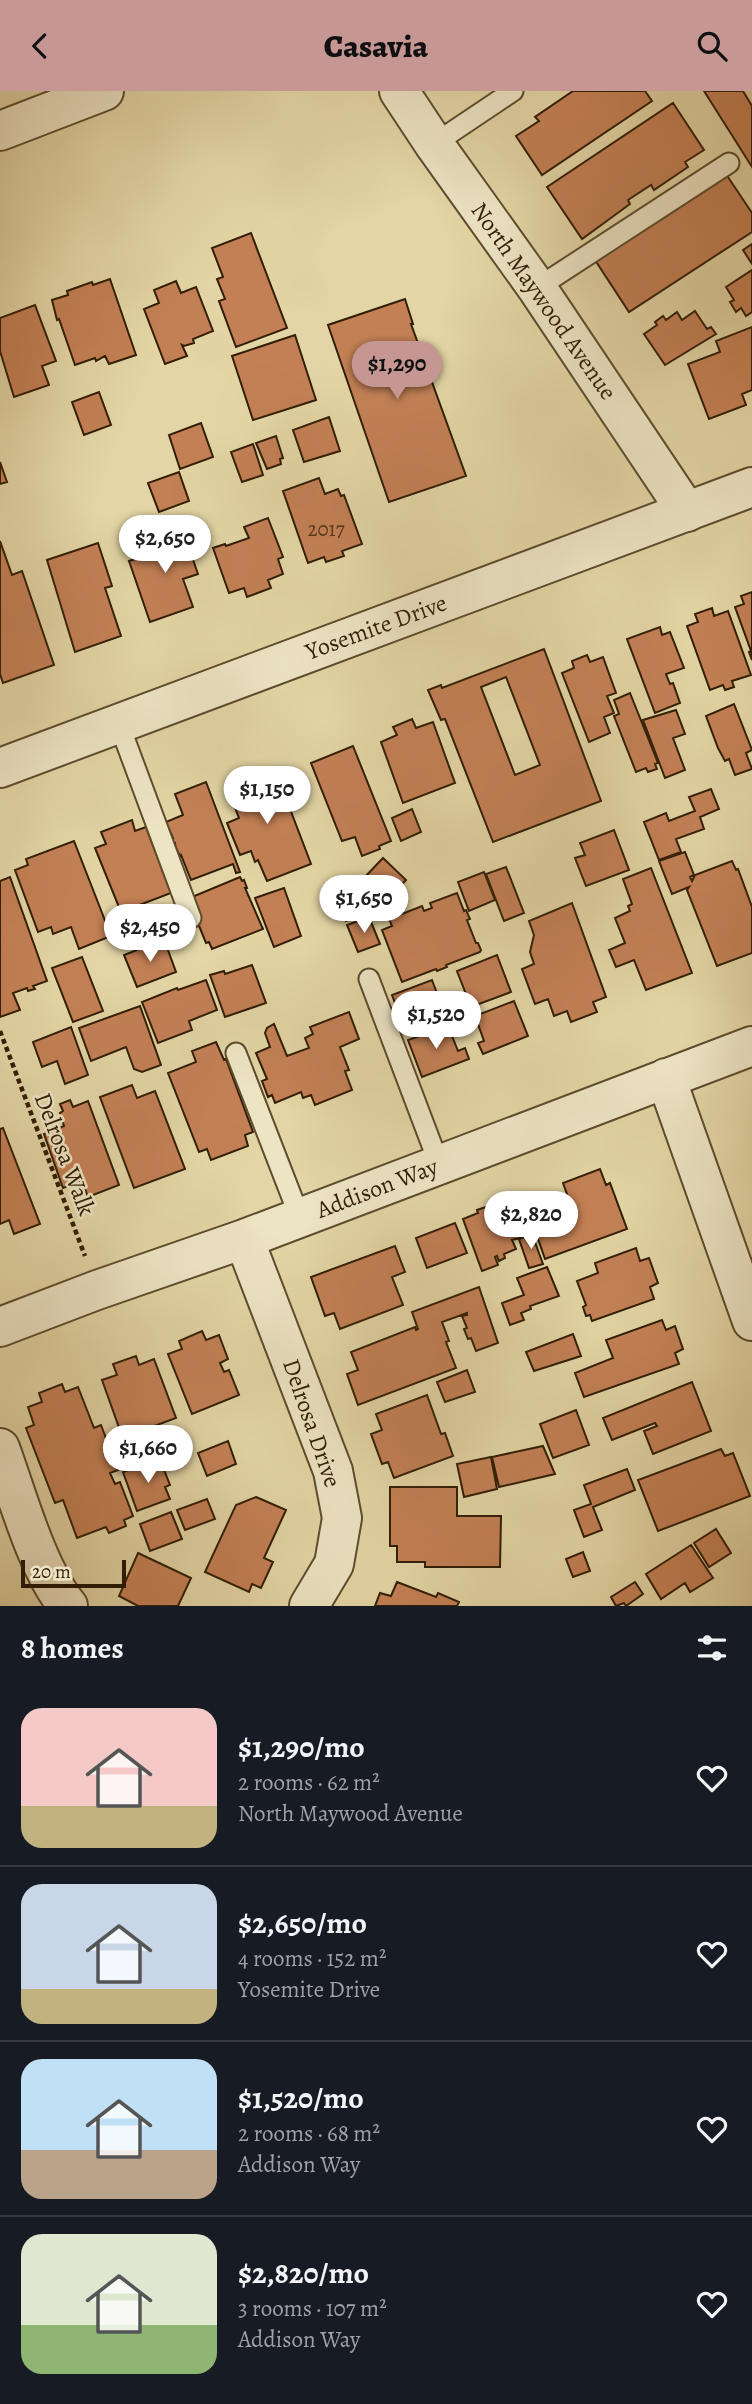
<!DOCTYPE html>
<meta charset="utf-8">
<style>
body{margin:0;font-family:Alegreya,serif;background:#20242c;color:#f1f3f6;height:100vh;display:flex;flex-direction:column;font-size:26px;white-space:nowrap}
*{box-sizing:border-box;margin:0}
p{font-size:23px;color:#9ea1a6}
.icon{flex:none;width:38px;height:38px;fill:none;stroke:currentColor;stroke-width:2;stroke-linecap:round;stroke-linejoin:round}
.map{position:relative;height:1515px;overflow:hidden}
.sheet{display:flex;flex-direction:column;background:#171b24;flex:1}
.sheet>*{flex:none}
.scale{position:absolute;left:21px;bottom:18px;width:105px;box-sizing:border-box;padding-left:7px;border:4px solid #321e06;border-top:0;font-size:19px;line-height:24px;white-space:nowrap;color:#321e06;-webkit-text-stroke:5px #ede4c4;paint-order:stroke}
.price{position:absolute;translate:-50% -60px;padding:0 16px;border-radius:24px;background:#fff;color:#222;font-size:23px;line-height:46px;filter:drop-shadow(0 2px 4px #0008)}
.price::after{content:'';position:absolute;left:50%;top:42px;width:21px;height:16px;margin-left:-10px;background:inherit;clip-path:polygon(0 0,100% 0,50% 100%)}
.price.on{background:#c59692;color:#111}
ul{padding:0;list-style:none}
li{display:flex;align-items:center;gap:21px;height:175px;padding:0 21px}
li+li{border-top:2px solid #363941}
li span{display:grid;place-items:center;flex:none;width:196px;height:140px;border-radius:21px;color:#555}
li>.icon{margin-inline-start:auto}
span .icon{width:84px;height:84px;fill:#fffc;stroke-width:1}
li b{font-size:30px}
h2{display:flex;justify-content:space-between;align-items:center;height:84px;padding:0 21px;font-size:30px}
header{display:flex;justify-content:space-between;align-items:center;height:91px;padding:0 21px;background:#c59692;color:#111;font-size:32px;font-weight:800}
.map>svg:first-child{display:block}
.building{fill:#c38055;stroke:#321e06;stroke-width:2;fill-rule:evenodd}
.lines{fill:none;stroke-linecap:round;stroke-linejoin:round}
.service-casing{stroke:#5e4c2e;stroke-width:23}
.minor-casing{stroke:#5e4c2e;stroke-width:42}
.tertiary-casing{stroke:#5e4c2e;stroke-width:42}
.path{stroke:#321e06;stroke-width:4.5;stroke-dasharray:5 3.5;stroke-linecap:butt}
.service{stroke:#ede4c4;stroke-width:19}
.minor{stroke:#ede4c4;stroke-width:38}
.tertiary{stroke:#ede4c4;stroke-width:38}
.labels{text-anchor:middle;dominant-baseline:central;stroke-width:5;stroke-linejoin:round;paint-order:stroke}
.number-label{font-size:21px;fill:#56361a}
.street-label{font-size:24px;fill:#321e06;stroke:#ede4c4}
</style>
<header><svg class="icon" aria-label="back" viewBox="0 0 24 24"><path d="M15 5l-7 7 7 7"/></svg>Casavia<svg class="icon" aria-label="search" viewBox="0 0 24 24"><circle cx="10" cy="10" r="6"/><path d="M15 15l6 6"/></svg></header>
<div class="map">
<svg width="752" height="1515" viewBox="0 0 752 1515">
<rect width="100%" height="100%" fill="#e3d5a5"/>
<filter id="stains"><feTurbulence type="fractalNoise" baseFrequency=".00286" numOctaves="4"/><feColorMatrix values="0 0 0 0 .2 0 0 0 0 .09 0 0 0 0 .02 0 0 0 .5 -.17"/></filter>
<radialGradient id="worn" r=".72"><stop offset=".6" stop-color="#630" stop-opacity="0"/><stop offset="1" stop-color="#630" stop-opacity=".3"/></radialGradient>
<path class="building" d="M573,0H645L652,10L542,84L516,45L539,30L535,26Z
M704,0H743L752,15V76Z
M673,12L704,59L685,71L688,76L654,99L651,94L628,109L630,113L582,148L547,96Z
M726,83L752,122V141L629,221L595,169Z
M251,142L287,237L236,256L219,210L225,208L217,188L223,186L212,157Z
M752,153V173L743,159Z
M752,179V221L746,225L741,217L736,221L730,211L734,209L726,196Z
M110,188L136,264L109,273L105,265L96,270L95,267L75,274L59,228L57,229L52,209L68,204L67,200L92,191L93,194Z
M176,190L181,202L196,196L213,240L193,248L194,252L184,255L182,254L187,265L165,273L144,218L159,212L154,199Z
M405,208L413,233H411L466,385L389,411L328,234Z
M35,214L56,270L42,275L49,294L14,306L0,260V227Z
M695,220L707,238L711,236L716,243L665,274L644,243L657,234L655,231L663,225L666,229L677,221L682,229Z
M752,236V299L742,303L746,314L709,328L688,273L720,261L716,250Z
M295,244L316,309L253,329L232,265Z
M99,301L111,334L84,344L72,311Z
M329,326L340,360L304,371L293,339Z
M201,332L213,366L180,378L169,344Z
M276,345L283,367L280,368L281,373L267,378L256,352Z
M253,353L263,384L242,391L231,361Z
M0,371L7,391L0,393Z
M179,381L189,410L159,421L148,392Z
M319,387L325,403L338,398L341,405L344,404L362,453L342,460L344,465L326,471L324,466L308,472L283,400Z
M268,427L283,466L278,468L283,483L268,489L271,497L247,506L244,497L229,502L213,457L225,453L226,455L249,447L244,436Z
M182,437L198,483L183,488L193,516L150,531L129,470L148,464L143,450Z
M0,450L12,484L22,480L54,574L3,592L0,583Z
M98,452L112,495L105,497L121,545L75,561L47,469Z
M752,501V569L749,561L751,560L735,516L744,513L741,505Z
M712,517L714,525L728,520L751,584L732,590L734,596L725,599L723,594L710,599L687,535L698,531L695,523Z
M660,536L662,544L670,541L684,577L666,583L670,593L673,592L680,612L655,622L627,548Z
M544,558L601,710L493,751L445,628L441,629L428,599L441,594L442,597ZM506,586L540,674L515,684L481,596Z
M587,564L590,571L603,566L616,602L607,605L614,622L604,626L610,642L589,651L562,582L574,577L572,570Z
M630,602L658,672L655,673L657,678L648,681L646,677L636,681L614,625L619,623L614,609Z
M734,613L752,659L746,662L752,678L735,684L729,668L725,670L718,657L706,625Z
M676,619L685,643L673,647L685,679L665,687L643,629Z
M412,628L416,637L433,631L455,692L403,712L381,651L397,644L393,636Z
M353,655L391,750L379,755L380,758L362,765L355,746L342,750L311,672Z
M274,676L311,773L267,790L258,769L255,771L251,760L240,764L227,732L239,727L230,704L244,698L241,689Z
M206,691L240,781L236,782L233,773L191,789L181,764L180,765L177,759L176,760L175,752L172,753L170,748L173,747L169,738L167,739L165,735L167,734L166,731L183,724L175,703Z
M711,698L719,718L700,726L704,738L676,748L681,761L659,769L644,731L666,722L669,730L695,720L689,706Z
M412,718L421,741L401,750L392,727Z
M132,729L135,740L146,736L171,802L134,816L138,826L125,831L95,757L106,753L101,741Z
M614,739L629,779L586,795L575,767L585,764L580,752Z
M74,750L111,845L79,858L71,836L53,843L51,836L38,841L15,779L28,774L26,768Z
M685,761L694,784L690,786L692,790L695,784L732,770L736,779L738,778L752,816V862L717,875L687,799L689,796L672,803L659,770Z
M383,767L406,789L386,811L362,789Z
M506,776L524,822L504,830L486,783Z
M651,777L692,882L646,899L634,869L616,876L609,859L625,852L615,827L630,820L628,815L632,813L623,788Z
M484,781L495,809L469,820L458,791Z
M359,785L373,819L346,830L333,796Z
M10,786L47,890L33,895L35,898L28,900L27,897L13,902L20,919L0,926V790Z
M240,786L242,790L244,789L247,797H245L263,838L212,858L209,851L206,852L190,813L192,806Z
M284,797L301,845L274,856L255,807Z
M457,802L464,820L466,819L470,828L467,829L476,852H478L481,859L480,861L446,874L447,876L437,880L436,878L402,891L382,839L392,835L389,828L422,815L424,820L432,817L430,812Z
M572,812L606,906L593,911L597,921L571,931L567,920L554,925L548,908L535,913L522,878L534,873L530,861L534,844L529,830Z
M369,826L380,853L358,861L347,834Z
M165,851L176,881L137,896L124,864L152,853L153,856Z
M497,864L511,901L471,916L457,880Z
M82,866L103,920L73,931L52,877Z
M252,874L266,912L225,926L210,884L224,880L225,883Z
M206,889L217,919L189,930L192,939L158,952L142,911L177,897L178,899Z
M432,889L446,926L406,941L392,904Z
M514,910L528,945L483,963L478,952L484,950L475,925Z
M140,915L161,974L142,981L134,978L126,956L91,970L79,937Z
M349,921L359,948L340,956L349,979L345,980L352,999L315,1014L311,1004L303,1007L301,1001L275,1012L272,1004L268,1006L262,990L267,988L256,962L270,956L265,942L267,937L274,933L287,965L309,957L305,947L313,943L310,936Z
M448,935L458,960L465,957L469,968L422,986L408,949Z
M71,936L88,984L65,993L57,970L42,976L33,951Z
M216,951L224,969L226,968L253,1041L245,1044L248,1055L211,1069L207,1058L199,1061L168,982L196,971L192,960Z
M132,994L137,1007L155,1000L185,1078L134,1097L100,1006Z
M70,1009L73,1016L88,1010L119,1094L88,1106L82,1090L63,1097L44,1043L64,1035L60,1022L63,1020L60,1013Z
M3,1037L40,1133L14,1143L9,1129L0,1133V1038Z
M600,1078L606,1094L610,1092L627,1138L545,1168L535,1139L575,1125L563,1092Z
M505,1114L520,1147L512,1149L516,1158L504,1163L505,1167L499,1170L497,1165L495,1166L498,1174L482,1180L463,1128L478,1122L477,1119L489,1115L490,1119Z
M455,1132L467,1162L427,1177L416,1147Z
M532,1143L543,1173L529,1177L519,1148Z
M395,1155L405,1181L392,1186L403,1214L340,1238L334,1222L325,1225L311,1186Z
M636,1157L640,1170L649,1167L658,1192L650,1196L654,1208L592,1230L590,1224L586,1225L583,1216L586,1214L577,1190L598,1182L595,1172Z
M547,1176L559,1205L530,1215L531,1218L521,1222L524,1229L510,1234L502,1212L524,1204L517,1187Z
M479,1196L498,1252L476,1260L471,1247L468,1248L464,1238L467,1237L462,1225L467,1224V1222L442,1231L449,1250L446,1251L456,1277L358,1314L347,1283L358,1279L351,1261L415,1236L416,1239L418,1238L412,1221Z
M662,1229L666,1239L675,1235L683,1258L675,1262L679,1273L584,1306L575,1282L613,1267L606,1249Z
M202,1240L206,1249L219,1244L228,1268L220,1272L224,1281L229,1279L239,1304L192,1323L168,1263L182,1258L179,1250Z
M573,1243L581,1265L534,1280L526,1261Z
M136,1265L139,1274L154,1268L176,1327L125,1346L123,1341L121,1342L102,1289L117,1284L113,1273Z
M467,1279L475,1301L445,1311L437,1291Z
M692,1291L711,1340L653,1363L644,1340L657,1335L655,1332L612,1349L603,1327Z
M62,1293L65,1301L78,1296L94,1337L101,1334L118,1379L110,1382L115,1393L120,1391L133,1425L124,1429L126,1435L109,1442L106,1436L77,1447L63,1409L55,1412L26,1337L34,1334L28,1316L42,1311L39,1302Z
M427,1304L441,1343L445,1342L453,1365L394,1387L388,1371L382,1373L371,1343L382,1339L376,1323Z
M576,1319L589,1354L553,1367L540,1333Z
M228,1350L236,1373L207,1385L198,1362Z
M543,1355L555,1383L499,1396L492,1366Z
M721,1358L725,1365L733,1362L750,1405L658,1440L638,1389Z
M491,1366L497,1398L464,1406L457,1373Z
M155,1369L156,1371L160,1369L170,1394L165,1396L170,1408L137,1420L123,1381Z
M627,1378L635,1399L593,1416L602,1439L584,1446L574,1419L591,1413L584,1394Z
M390,1396H457V1425H501L500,1476H425V1471H397V1455H390Z
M256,1406L286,1419L264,1467L273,1471L261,1497L252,1493L249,1501L205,1481L236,1414Z
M207,1408L215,1428L185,1439L177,1419Z
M171,1421L182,1448L150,1460L140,1433Z
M716,1438L731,1462L709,1476L694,1452Z
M691,1454L713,1487L690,1501L685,1492L661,1508L646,1483Z
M583,1461L590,1480L573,1486L566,1468Z
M138,1462L191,1487L178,1515H138L119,1505Z
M397,1491L436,1506L438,1502L459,1511L457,1515H375L380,1502L391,1505Z
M635,1491L643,1503L626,1515L624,1512L616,1515L611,1506Z"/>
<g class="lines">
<g class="service-casing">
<path id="service" d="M434,53L513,0
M537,197L729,72
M119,633L191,827
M369,888L439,1073
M236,962L300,1127"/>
</g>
<g class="minor-casing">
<path id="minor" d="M399,0L434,53L537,197L687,421
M0,40L104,0
M666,987L752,1230
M244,1148L333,1380L342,1427L334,1473L309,1515
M0,1236L97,1199L244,1148L752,955
M0,1357C17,1403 37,1479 68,1515"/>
</g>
<g class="tertiary-casing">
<path id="tertiary" d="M0,677L752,396"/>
</g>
<path class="path" d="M0,940L85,1165"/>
<use href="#service" class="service"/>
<use href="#minor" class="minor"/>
<use href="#tertiary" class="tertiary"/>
</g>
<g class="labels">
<g class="number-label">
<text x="326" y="438">2017</text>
</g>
<g class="street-label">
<text transform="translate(544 210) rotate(55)">North Maywood Avenue</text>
<text transform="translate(376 536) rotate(-20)">Yosemite Drive</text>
<text transform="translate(65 1063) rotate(69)">Delrosa Walk</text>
<text transform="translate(377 1097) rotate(-21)">Addison Way</text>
<text transform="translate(312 1332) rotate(71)">Delrosa Drive</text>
</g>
</g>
<rect width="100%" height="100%" filter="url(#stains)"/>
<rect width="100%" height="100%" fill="url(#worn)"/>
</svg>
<div class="scale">20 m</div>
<b class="price on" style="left:397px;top:310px">$1,290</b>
<b class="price" style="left:165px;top:484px">$2,650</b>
<b class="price" style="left:267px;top:735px">$1,150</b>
<b class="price" style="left:364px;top:844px">$1,650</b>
<b class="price" style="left:150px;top:873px">$2,450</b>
<b class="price" style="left:436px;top:960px">$1,520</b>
<b class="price" style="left:531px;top:1160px">$2,820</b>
<b class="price" style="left:148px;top:1394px">$1,660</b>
</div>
<section class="sheet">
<h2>8 homes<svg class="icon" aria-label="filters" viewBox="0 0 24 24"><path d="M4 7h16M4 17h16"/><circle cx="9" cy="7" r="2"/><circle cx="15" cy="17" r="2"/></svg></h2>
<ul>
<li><span style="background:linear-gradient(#f6c9c9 70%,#c2b280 0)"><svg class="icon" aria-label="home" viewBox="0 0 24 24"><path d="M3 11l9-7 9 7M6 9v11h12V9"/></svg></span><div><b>$1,290/mo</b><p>2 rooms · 62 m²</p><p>North Maywood Avenue</p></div><svg class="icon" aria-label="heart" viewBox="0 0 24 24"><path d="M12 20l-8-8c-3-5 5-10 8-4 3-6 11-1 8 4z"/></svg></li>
<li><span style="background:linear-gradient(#c9d6e8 75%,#c2b280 0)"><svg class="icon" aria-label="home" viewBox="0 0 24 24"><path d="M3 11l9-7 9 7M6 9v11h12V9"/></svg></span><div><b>$2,650/mo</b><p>4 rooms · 152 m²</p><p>Yosemite Drive</p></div><svg class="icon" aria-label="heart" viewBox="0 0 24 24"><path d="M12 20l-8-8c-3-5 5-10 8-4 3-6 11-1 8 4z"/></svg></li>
<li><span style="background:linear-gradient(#bfe0f5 65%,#b9a48a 0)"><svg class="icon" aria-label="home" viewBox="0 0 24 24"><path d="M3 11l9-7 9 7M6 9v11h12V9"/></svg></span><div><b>$1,520/mo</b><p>2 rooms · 68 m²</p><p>Addison Way</p></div><svg class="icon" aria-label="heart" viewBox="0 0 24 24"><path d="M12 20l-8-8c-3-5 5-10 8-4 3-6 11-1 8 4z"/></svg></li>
<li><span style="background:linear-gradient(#dfe7d0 65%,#8fb573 0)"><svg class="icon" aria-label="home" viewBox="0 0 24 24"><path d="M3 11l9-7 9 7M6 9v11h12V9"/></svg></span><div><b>$2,820/mo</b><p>3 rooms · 107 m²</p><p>Addison Way</p></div><svg class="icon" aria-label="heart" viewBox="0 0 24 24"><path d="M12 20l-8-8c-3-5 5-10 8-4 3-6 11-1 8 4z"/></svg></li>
</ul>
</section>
